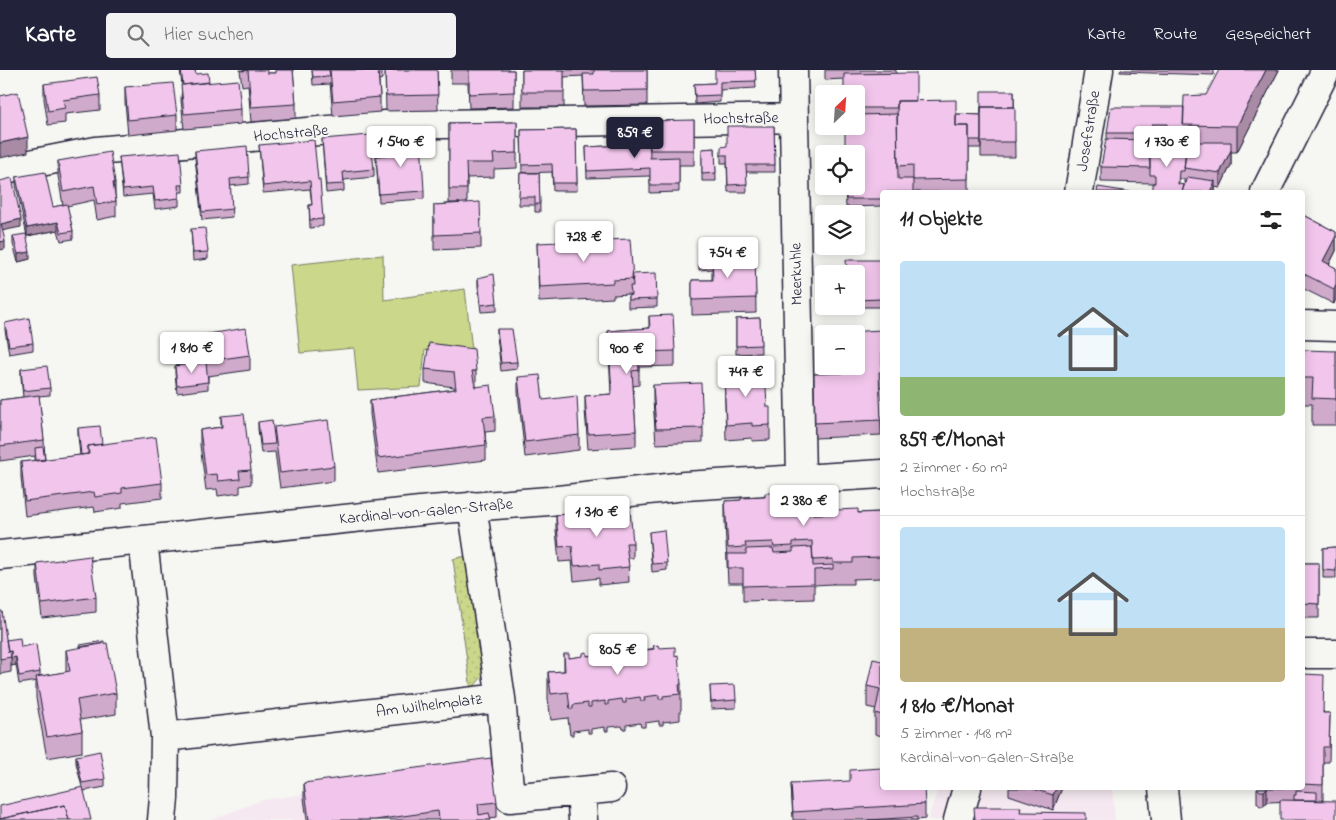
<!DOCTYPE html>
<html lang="de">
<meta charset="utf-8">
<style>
body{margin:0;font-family:"Indie Flower",sans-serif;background:#f2f2f2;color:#222;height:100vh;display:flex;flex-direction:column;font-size:19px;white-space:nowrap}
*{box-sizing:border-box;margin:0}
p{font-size:16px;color:#767676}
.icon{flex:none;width:28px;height:28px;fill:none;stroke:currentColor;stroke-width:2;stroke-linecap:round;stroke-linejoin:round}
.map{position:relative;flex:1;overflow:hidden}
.panel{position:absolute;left:880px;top:120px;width:425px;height:600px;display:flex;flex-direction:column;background:#fff;border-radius:5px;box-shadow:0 2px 12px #0003}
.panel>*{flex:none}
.needle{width:32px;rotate:25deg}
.tools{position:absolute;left:815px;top:15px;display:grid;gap:10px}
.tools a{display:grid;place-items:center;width:50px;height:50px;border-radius:5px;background:#fff;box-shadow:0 2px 12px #0003;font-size:25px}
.price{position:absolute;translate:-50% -42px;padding:0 11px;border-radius:5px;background:#fff;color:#222;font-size:16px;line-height:32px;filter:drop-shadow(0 1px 2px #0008)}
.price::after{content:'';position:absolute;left:50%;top:30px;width:15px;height:11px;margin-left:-8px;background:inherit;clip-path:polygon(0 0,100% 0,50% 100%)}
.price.active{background:#22223b;color:#fff}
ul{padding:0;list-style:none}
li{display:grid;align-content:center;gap:10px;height:265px;padding:0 20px}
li+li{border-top:1px solid #e0e0e0}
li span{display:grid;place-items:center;height:155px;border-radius:5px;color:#555}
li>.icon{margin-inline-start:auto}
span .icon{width:90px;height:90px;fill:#fffc;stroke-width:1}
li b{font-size:21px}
h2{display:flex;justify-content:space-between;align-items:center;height:60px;padding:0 20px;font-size:21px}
header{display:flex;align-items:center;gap:30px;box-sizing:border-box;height:70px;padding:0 25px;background:#22223b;color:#fff}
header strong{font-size:24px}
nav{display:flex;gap:28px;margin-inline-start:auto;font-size:18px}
.search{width:350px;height:45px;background:#f2f2f2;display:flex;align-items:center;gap:12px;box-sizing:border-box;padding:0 18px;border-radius:5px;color:#767676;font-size:19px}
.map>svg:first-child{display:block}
.built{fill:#f5e8f0}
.grass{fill:url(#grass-dots);stroke:#767d63}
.park{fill:#cbd88b;stroke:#767d63}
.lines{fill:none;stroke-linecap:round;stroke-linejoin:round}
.minor-casing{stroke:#22223b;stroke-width:31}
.minor{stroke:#f6f6f2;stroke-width:28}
.wall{fill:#d0aacb;stroke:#22223b;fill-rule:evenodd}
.shaded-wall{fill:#a98ba5;stroke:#22223b}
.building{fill:#f2c6ec;stroke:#22223b}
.labels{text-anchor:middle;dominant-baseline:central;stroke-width:4;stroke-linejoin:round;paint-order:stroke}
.street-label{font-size:16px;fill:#22223b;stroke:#f6f6f2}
</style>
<header>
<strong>Karte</strong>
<div class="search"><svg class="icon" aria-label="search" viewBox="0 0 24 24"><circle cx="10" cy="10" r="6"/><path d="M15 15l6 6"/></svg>Hier suchen</div>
<nav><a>Karte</a><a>Route</a><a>Gespeichert</a></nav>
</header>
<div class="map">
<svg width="1336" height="750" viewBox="0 0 1336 750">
<defs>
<pattern id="grass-dots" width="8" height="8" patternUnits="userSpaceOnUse" patternTransform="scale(1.25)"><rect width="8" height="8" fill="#cbd88b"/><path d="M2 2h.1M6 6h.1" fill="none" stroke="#aeb979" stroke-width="1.8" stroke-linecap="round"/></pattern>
</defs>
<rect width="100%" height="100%" fill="#f6f6f2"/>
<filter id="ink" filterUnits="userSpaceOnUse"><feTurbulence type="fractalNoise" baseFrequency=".02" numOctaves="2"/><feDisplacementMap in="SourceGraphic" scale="10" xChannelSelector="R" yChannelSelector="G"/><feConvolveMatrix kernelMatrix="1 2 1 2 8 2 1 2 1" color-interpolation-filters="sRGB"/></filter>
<g filter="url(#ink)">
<path class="built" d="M494,698L500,750H211L262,730Z
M938,718H1112L1115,750H928Z"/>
<path class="grass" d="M475,484L491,596L471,620L453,489Z"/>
<path class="park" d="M383,185L384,230L465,219L473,289L425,280L421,317L358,320L354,278L300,283L291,195Z"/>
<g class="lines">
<g class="minor-casing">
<path id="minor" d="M793,0L801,408
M0,100L96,81L385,55L794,48
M1079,122L1099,0
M1265,122L1326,0
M1302,255L1336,256
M472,436L501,628L510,728L611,718
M143,470L165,667L164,728L162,750
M0,485L430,440L549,431L685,416L882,404
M1302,584H1336
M165,667L501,628
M1163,718L1166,750
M581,721L583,750
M958,750L967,718"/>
</g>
<use href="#minor" class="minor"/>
</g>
<path class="wall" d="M180,0H195L196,4L209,12L241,39V54L184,59L181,30L182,15Z
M240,0H267V3H275V0H293L296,34V48L251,52L248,15L242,16Z
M312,0H382V9L379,10L380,27V42L333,46L330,13V14L313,15Z
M385,0H437L438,40L386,41Z
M451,0H514V37L469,38L468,13H451Z
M522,0H647V35L584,36L583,6L564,7V37H522Z
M755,0L756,18L720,20V32L695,34L694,14L715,13Z
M825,0H896V3L916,31L956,44L981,45L1014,21L1015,87H981V65V78H969V122H882V136L846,137L845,116L856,56V24L844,9L825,10Z
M1120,0H1214V5L1120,2Z
M1279,0L1237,82H1231V95L1220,118L1215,117V122L1155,113L1101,112V97L1107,69V63L1184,37L1206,25ZM1153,68L1167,69V77H1153ZM1179,109H1184V113H1185L1184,115H1179Z
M44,14L100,25V40L65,44V53L48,55L44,29Z
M125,17L177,45V60L128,65L125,32Z
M694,50V95H679V122L650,123V106L587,108L586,77L626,75L649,58Z
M517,52V98L494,99V107L467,108V133L481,163V178L434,180V135L460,133H449V53Z
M774,56L775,102H746L747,122H728L727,93H721V84L727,76Z
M576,59L577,121H553L552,102L522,103L521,60Z
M322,69L374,99V107L344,110V121L326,123Z
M389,72L424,121V129L379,132L376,86L389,85Z
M259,75L318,110L323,149V156L310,158L309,135H312L310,119L263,123Z
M715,78L716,111H702V79Z
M195,81L249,107V114L230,116L232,147L202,150L195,88Z
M119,87L183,115V122H179V136L155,139L153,124L123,127Z
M58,91L115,125L116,131V146L97,150L94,130L67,136L73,161V169L61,171L58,160L27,166L16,115V107L53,137L63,135L58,106Z
M520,103H539L540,142H535V135H519Z
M1302,144L1336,162V181L1329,195L1336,198L1334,234L1302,218Z
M191,159L208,182V189L193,191Z
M13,166L30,189L18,192L13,174Z
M537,173L632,204L657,229V237L628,238V226L630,225V224L613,225V228L539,232Z
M699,177L723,184H755L756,243L692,245V210H712V199L699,200Z
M882,190V237H847V236H856V204Z
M478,208L497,233V241L481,242L478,216Z
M649,246L675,281V296L639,297V315L633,316L636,361V376L588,379L585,340V326L611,324L608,261L649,258Z
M760,248L761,283L736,284V249Z
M5,253L33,273V280L9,284L5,260Z
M497,259L517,292V299L501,301L497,266Z
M882,260V317H879L881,365L815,368L814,304L846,303V296H856Z
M202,265L250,285V300L208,306V319L177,323L175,303V296L204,292L202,280Z
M1336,281V355H1312V334H1302V285Z
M21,299L50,318V325L39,326L44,370L45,390L80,385L78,366V358L162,413V428L122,433V438L95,442L94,437L25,446L21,407V392L35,391V386L0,391V330L23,327L21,307Z
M425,299L476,301V316H474L495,346V361L485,362L486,375V390L378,403L370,344V330L455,319L454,317L425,313Z
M724,301L767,337L770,355V370L752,371V368L726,370Z
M518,307L543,330L579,365V380L525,387L518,322Z
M653,315L703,358V372L656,374L653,330Z
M221,346L251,400V414L240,416V423L218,426L217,419L206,420L200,375V360L221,357Z
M258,352L274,362L334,396V411L280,418L275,382L261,383L258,359Z
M787,426L813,444L882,442V513L881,508L853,509V514H833V513V514L814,515V529L743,531V513H728L725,452V431L741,430Z
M556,445L633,473V488H628L629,512L599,515V508L574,511L572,491L559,492L556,460Z
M649,462L667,493V500L652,502Z
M1336,477V508H1323V478Z
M37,493L96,527V542L42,548L37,507Z
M1302,493H1319V548H1302Z
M0,541L6,570L21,577L40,602V606L66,602V580L116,623V644L80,650L82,661V682L47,688L36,628V611L19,614L16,595L11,596V602L0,604Z
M659,578L675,586L681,614V640L680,641V650L663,652V655H659V651L645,653V657H641L640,653L626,655V659H623L622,656L608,657V661H605V657L591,659V663H588V659L573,661V665H570L568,648L551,650L548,629V602L564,601V584L569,588L617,583V579L622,582Z
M882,591V666L875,664V643L876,639L867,637V616Z
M1302,604L1324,643H1330L1329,692H1323V730L1267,732L1264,736H1260L1257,733V718H1302Z
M710,616L736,630V638L711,639Z
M76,686L105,709V717L84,721L82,717L76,693Z
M304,713L497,732V747L490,748L491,750H307L304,728Z
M791,714L925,734V749L917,750H793Z
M1009,718H1062L1053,740L1009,725Z"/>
<path class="shaded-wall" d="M1266,0H1279L1237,82V56Z
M28,67V82L0,88V73Z
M1231,80V95L1220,118V103Z
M1215,111V122H1210Z
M115,112V127L113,113Z
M21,149V157L1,161V154Z
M58,152V160L27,166V158Z
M1336,166V181L1323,206V191Z
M5,171V179L0,180V172Z
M30,182V189L18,192V184Z
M1336,214V229L1334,234V219Z
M16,587V595L11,596V588Z
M1056,718H1062L1053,740V725Z
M1267,718V732L1264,736V721Z"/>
<path class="building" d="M181,0H195L196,4L208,3L209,12L183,15Z
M242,0H267V3H276V0H293L296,34L251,37L248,0L242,1Z
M312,0H329L330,6L313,7Z
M330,0H378L380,27L333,31Z
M385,0H437L438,25L386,26Z
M469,0H514V22L469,24Z
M522,0H564V22H522Z
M594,0H647V20L584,21L583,4H594Z
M715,0H755L756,11L720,12V25L695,26L694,14L715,13Z
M1219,0H1266L1237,56L1183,55L1184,26L1206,25Z
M916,3V31H897V38H856V24H844V4Z
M97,7L100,25L63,30L65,38L48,41L44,14Z
M238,10L241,39L184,44L181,15Z
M173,13L177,45L128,50L125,17Z
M981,21H1014V37H981V44Z
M18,22L28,67L0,73V26Z
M956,30V56H969V109L913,110V95L898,96L897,31Z
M981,37H1015V72H981Z
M1111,37H1184L1183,71L1167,70V54H1152L1153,63H1107Z
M897,44L898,109H913V122H882V129H846V116H856V84H845V56H856V45Z
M956,44L981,45V70H969V56H956Z
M694,50V80H650L649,51Z
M517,52V83L493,84L494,93H466L467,119H449V53Z
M727,56H774L775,95H746L747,114L728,115L727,85H721V77L727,76Z
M649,58L650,88L679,87V115H650V98L587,101L586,77L626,75V59Z
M576,59L577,113H553L552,94L522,95L521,60Z
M370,65L374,99L343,102L344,114L326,115L322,69Z
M1106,69L1149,70L1150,98L1101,97Z
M314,70L318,110H320L323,149L310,150L309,135H312L310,111L263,116L259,75Z
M421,70L424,121L379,124L376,86L389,85V72Z
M1187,72H1231V80L1220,103L1184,98Z
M247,76L249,107L230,109L232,139L202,142L195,81Z
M1150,77L1183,78L1186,79L1184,101H1179L1178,114L1184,115L1182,122H1153V113H1155V105H1150Z
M715,78L716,103L702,104V79Z
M110,82L115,112L113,113L116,131L97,135L94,116L63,122L58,91Z
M180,82L183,115H178L179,128L155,131L153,117L123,120L119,87Z
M45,102L53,137L67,134L73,161L61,163L58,152L27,158L16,107Z
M520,103H539L540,134H535V127H519Z
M1187,107L1215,111L1210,122H1182Z
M12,108L21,149L1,154L5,171L0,172V111Z
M1098,117L1130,122H1097Z
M480,132L481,163L434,165V135Z
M1302,144L1336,162V166L1323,191L1336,198V214L1334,219L1302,203Z
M205,158L208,182L193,183L191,159Z
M26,164L30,182L18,184L13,166Z
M630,169L633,209L613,210V213L539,217L537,173Z
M723,176V184H712V192H699V177Z
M712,184H755L756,228L692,230V210H713Z
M846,190H882V229L856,230V204H847Z
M656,203L657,229L628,230V226L631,225L630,216H633L632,204Z
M494,204L497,233L481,235L478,208Z
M673,245L675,281L638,282L639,300L632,301L636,361L588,364L585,326L612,324L608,261L650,258L649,246Z
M29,248L33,273L9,276L5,253Z
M760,248L761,275L736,276V249Z
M246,258L250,285L207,291L202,265Z
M497,259H512L517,292L501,293Z
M882,260V302H879L881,350L815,353L814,304L847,303V296H856V264H846V262Z
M429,273L474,279L476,301H472L475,317L491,315L495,346L483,347L486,375L378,388L370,330L456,319L454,302L425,299Z
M1304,280L1336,281V329L1312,328L1313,308H1302V285H1304Z
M206,292L208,312L177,316L175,296Z
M47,296L50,318L23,321L21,299Z
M765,299L767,337H770V355L752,356V353L726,355L724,301Z
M540,305L543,330L577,326L579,365L525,372L518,307Z
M701,313L703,358L656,359L653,315Z
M39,325L44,370L0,376V330Z
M244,344L251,400L239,401L240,409L218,411L217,404L206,405L200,360L222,357L221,346Z
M272,350L275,374L261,375L258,352Z
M328,350L334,396L280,403L274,357Z
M100,356L102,374L88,376V384L81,385L78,358Z
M156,367L162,413L122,418V423L95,427L94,422L25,431L21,392L89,384L88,376Z
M43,377L45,390L36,391L35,378Z
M765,423H787V426H812L813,444L836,443V440L858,439V443L882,442V492L881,487L853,488V493H833V489L813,490L812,471L793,472V476L774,477L773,472L745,473L746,477L728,478L725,431L741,430V428L765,427Z
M630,439L633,473H626L629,497L599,500V494L574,496L572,476L559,477L556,445Z
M664,460L667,493L652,494L649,462Z
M812,477L813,496L833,495V499L814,500V514L743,516V498H728V484H746V479L773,478L774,483L793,482V478Z
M1336,477V501L1323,500V478Z
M90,486L96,527L42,534L37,493Z
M1302,493H1319V534L1302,533Z
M0,541H2L8,582L11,581V587L0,589Z
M20,568L21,577L36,574L40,602L19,606L16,587L11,588V581L8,582L6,570Z
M104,571V573L80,577V575Z
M107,573L116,623L77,630L82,661L47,667L36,607L70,601L66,580Z
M658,575L659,578L675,577V586L678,585L681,614L679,615L680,624L663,626V629H659V625L644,627L645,631H641L640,627L626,629V633H623L622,629L608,631V635H605V631L591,633V637H588V633L573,635V639H570L568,622L551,624L548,602L565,601L564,584H569V588L583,586V583L587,582V586L601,584L600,581L604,580V584L617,583V579H621L622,582L636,581V577H640V581L654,579L653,576Z
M873,589L882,591V645L875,643L880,619L867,616Z
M1302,604L1324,605L1323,643H1330L1329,677H1323V715L1302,714Z
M735,615L736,630L711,632L710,616Z
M100,681L105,709L82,713L76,686Z
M491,688L497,732L478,734L479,745L489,743L491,750H439L438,741L375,750H309L304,713Z
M882,698V718H924L925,734L793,742L791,714L850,711V700Z
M83,717L91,750H69L65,735L0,749V736Z
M1030,718H1056L1053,725Z
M1257,718H1267L1264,721H1260Z
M1296,721L1317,722V730H1294V725H1296Z
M1280,730L1336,731V750H1280Z
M65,735L69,750H0V749Z
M974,737H1021L1020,742L1086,743V750H975Z
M917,747V750H868Z"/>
</g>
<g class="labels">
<g class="street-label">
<text transform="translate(741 49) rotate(-1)">Hochstraße</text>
<text transform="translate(1089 61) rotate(-81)">Josefstraße</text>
<text transform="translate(291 64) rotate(-5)">Hochstraße</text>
<text transform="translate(797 204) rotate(-91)">Meerkuhle</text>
<text transform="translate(426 442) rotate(-5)">Kardinal-von-Galen-Straße</text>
<text transform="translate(429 636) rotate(-7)">Am Wilhelmplatz</text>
</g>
</g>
</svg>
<div class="tools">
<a><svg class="needle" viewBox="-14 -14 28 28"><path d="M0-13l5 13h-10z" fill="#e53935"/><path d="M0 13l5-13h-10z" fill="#767676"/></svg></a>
<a><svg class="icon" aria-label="locate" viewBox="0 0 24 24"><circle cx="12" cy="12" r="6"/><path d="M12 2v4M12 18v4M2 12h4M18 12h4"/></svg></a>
<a><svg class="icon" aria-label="layers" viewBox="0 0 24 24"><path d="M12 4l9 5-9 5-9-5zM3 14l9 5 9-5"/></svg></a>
<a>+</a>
<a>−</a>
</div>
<b class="price active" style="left:635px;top:89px">859 €</b>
<b class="price" style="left:401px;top:98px">1 540 €</b>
<b class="price" style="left:1167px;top:98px">1 730 €</b>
<b class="price" style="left:584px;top:193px">728 €</b>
<b class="price" style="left:728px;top:209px">754 €</b>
<b class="price" style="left:192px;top:304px">1 810 €</b>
<b class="price" style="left:627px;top:305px">900 €</b>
<b class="price" style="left:746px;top:328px">747 €</b>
<b class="price" style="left:804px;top:457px">2 380 €</b>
<b class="price" style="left:597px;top:468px">1 310 €</b>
<b class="price" style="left:618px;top:606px">805 €</b>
<section class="panel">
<h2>11 Objekte<svg class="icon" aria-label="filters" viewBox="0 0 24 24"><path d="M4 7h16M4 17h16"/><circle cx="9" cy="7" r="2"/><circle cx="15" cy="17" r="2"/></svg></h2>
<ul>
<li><span style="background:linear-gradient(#bfe0f5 75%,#8fb573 0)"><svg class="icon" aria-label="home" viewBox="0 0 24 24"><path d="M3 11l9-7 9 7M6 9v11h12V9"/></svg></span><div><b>859 €/Monat</b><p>2 Zimmer · 60 m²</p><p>Hochstraße</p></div></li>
<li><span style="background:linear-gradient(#bfe0f5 65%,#c2b280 0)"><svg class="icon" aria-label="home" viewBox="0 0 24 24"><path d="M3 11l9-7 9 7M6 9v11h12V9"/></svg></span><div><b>1 810 €/Monat</b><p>5 Zimmer · 148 m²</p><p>Kardinal-von-Galen-Straße</p></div></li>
</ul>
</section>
</div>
